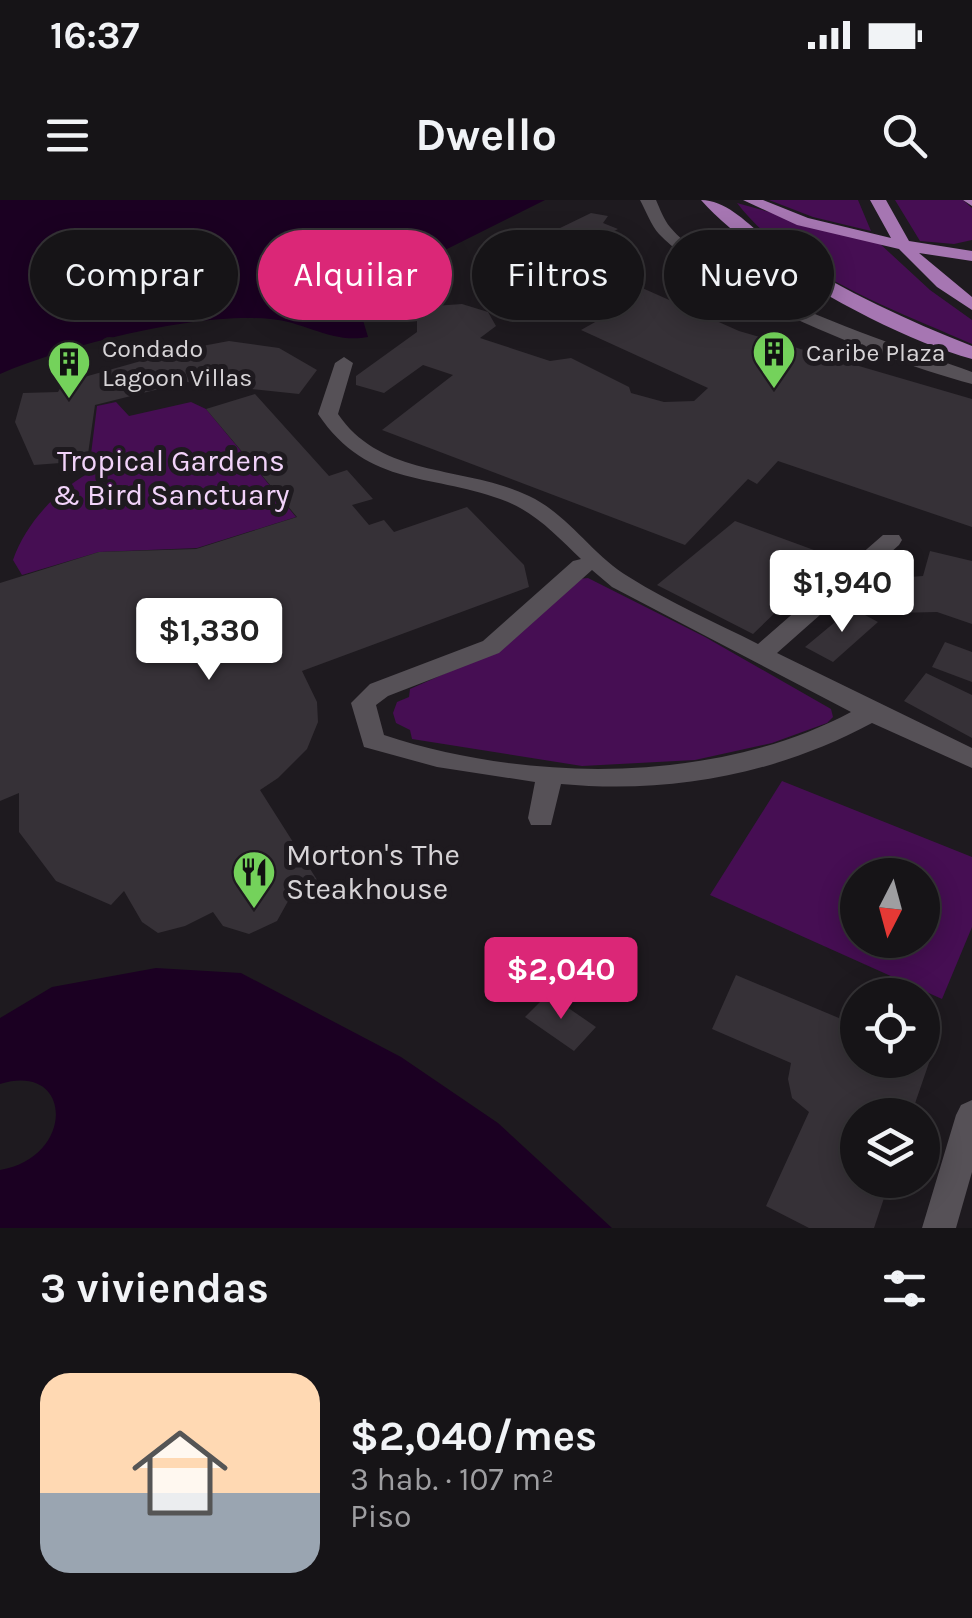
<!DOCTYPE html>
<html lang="es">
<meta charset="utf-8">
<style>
body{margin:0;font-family:Karla,sans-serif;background:#232124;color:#f1f3f6;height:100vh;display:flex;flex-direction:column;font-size:38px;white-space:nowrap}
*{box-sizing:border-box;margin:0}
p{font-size:32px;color:#9e9ea1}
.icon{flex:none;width:55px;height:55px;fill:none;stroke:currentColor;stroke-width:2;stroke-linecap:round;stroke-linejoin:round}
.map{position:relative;height:1028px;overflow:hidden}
.details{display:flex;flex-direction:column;background:#161417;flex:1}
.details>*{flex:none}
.hud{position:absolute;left:30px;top:30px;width:912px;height:90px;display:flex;gap:20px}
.needle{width:65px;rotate:186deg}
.buttons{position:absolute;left:840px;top:658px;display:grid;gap:20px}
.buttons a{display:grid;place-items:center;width:100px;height:100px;border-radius:50%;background:#161417;box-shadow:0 5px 25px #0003,0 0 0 2px #353336;font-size:50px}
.price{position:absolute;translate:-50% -85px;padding:0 22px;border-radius:10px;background:#fff;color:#222;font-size:32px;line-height:65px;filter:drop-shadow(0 2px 5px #0008)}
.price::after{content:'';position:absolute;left:50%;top:60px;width:30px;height:22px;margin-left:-15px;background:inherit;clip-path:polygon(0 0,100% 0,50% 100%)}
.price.on{background:#db2777;color:#fff}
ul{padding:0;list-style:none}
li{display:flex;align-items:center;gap:30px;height:250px;padding:0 40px}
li+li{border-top:2px solid #353336}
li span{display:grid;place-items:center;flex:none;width:280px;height:200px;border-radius:30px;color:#555}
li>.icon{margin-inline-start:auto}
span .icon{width:120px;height:120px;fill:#fffc;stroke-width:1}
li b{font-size:42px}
h2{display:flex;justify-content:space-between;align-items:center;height:120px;padding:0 40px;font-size:42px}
.chip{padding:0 35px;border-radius:45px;background:#161417;box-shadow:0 5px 25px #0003,0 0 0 2px #353336;font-size:35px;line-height:90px}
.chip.on{background:#db2777;color:#fff}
.status{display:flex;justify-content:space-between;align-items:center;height:70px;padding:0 50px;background:#161417;direction:ltr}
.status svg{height:28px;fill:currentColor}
header{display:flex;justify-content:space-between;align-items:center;height:130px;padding:0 40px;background:#161417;font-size:45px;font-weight:700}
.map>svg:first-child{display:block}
.green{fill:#460e53;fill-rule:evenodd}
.water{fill:#1b0022}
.building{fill:#363137}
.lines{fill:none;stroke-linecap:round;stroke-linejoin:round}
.minor{fill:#565157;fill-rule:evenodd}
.major{fill:#a676b2;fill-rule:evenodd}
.labels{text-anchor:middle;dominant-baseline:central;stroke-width:10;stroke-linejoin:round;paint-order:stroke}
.far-poi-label{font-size:25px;fill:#d7d4d7;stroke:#1e1a1f;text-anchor:start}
.park-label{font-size:30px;fill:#f2d3fa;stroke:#1e1a1f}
.poi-label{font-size:30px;fill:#d7d4d7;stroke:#1e1a1f;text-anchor:start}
</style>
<div class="status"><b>16:37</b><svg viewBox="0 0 49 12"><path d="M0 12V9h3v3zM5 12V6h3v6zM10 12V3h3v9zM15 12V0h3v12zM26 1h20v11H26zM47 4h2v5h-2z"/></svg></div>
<header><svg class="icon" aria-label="menu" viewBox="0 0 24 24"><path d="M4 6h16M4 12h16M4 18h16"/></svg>Dwello<svg class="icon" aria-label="search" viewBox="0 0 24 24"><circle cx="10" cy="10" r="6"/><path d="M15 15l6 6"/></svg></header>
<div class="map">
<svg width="972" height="1028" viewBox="0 0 972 1028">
<rect width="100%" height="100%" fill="#1e1a1f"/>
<path class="green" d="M769,0H858L871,31L813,17Z
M895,0H963L972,8V40L954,44L920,41Z
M737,3L878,42L930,90L972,120V144C893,109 792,74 737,3Z
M116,202L129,216L191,202L206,209L296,317L197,348L99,352L22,375L13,360C26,322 60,286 97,269L90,262L97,206Z
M588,378L705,437L831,509L833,517L827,523L772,543L695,560L582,566L412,539L410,530L396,523L393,513L397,502L409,497L410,489L496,451L579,379Z
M782,581L972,657V727L942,799L710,695ZM858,675H922V740H858Z"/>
<path class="water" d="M0,0H545L385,80L360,110L368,137C333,144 305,122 271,119C195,112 71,144 0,174Z
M156,768L241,773L401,857L498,923L612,1028H0V970C76,957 73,861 0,884V818L52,787Z"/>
<path class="building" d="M591,13L608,16L603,23L618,29L603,37L607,38L602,41L607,43L575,52L573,59L587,63L609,82L622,79L739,131L972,199V327L778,261L757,284L748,279L685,345L382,230L453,175L423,165L384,193L356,185V176L417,132V118L434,106L462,104L488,112L496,126L480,138L550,161L571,158L629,187L631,193L664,202L694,201L708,188L581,130L597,121L587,115L561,120L517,78L496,66L500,57Z
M229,141L279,148L317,170L299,194L187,182L95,205L87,261L34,265L15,222L23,193L58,192L63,183L180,150L192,157L202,146Z
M255,194L329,276L347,270L373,299L352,305L369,325L384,320L394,332L467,307L524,365L529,387L302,471L317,502L318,522L307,549L278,578L260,590L319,683L292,694L277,721L249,734L223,726L213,712L185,726L158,733L142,722L124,691L111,705L56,681L19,632V593L0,601V383L99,352L196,349L297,317L206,209Z
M735,321L833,357L753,434L657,385Z
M930,351L972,361V424L937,412L895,413L879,388L903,386L897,378L923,376Z
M852,408L878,422L833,462L805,447Z
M945,442L972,452V482L932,467Z
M926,473L972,495V538L904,501Z
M736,775L858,826V860H922V853L931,857L911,915H858V980H890L874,1028H809L766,1006L809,912L792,898L788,879L791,863L712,829Z
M548,794L596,827L574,851L525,817Z"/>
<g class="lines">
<path class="minor" d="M640,0H656C660,9 664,20 670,27C724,91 892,143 972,172V184C889,162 718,95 659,34C651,25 646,11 640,0Z
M344,157L353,163L338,214C382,279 465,265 529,296C569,315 592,355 629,377C670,403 715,422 758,444L883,335H899L902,340L899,345L777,453L972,548V568L872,523C775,575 670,594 561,584L551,625H531L528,618L535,582L437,567L364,547L351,503L370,484L483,441L573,361L581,359C559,338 537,314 508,302C434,272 369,290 318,214L335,163ZM592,370L612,387L851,512C716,584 528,583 384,535L376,505L388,496L499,453Z
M972,900V972L956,1028H922L956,915L961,905Z"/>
<path class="major" d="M701,0C730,0 754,31 778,48C838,89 904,119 972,146V159C891,137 757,63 701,0Z
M743,0H763L808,18L891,38L870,0H886L909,41L972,51V61L919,53L972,97V110L937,87L899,49L797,25Z
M963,0H972V6Z"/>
</g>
<defs>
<g id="building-pin" transform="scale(2.25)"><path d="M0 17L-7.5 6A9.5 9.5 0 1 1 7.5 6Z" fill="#74d25b" stroke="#1e1a1f"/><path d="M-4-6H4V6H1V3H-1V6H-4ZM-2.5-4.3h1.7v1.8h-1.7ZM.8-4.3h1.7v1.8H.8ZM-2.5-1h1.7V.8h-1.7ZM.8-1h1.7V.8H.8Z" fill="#111"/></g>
<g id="restaurant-pin" transform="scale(2.25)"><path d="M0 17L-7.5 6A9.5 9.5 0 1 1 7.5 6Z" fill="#74d25b" stroke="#1e1a1f"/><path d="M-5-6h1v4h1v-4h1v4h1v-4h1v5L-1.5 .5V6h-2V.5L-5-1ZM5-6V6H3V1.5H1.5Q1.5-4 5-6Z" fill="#111"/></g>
</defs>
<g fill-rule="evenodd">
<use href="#building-pin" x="774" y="152"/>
<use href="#building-pin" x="69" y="162"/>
<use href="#restaurant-pin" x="254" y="672"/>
</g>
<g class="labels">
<g class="far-poi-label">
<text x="102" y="148">Condado<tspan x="102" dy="29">Lagoon Villas</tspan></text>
<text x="806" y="152">Caribe Plaza</text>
</g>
<g class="park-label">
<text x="171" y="261">Tropical Gardens<tspan x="171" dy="34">&amp; Bird Sanctuary</tspan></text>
</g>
<g class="poi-label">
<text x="286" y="655">Morton's The<tspan x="286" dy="34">Steakhouse</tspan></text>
</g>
</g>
</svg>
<div class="buttons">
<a><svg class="needle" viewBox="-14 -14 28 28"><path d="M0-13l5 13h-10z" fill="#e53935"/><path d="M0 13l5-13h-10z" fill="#9e9ea1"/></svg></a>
<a><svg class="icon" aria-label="locate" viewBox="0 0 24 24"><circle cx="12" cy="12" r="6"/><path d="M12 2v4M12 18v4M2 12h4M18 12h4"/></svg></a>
<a><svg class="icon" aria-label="layers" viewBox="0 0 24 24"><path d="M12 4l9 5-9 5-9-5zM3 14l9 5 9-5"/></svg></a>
</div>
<b class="price" style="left:842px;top:435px">$1,940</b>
<b class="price" style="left:209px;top:483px">$1,330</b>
<b class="price on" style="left:561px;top:822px">$2,040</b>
<div class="hud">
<a class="chip">Comprar</a>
<a class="chip on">Alquilar</a>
<a class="chip">Filtros</a>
<a class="chip">Nuevo</a>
</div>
</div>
<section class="details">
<h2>3 viviendas<svg class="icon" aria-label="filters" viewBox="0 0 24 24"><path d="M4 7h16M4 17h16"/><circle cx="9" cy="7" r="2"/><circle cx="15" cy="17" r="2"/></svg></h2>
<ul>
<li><span style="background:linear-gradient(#ffd9b3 60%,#9aa5b1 0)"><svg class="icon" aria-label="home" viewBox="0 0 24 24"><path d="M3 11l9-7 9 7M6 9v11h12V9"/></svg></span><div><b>$2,040/mes</b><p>3 hab. · 107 m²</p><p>Piso</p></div></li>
</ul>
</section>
